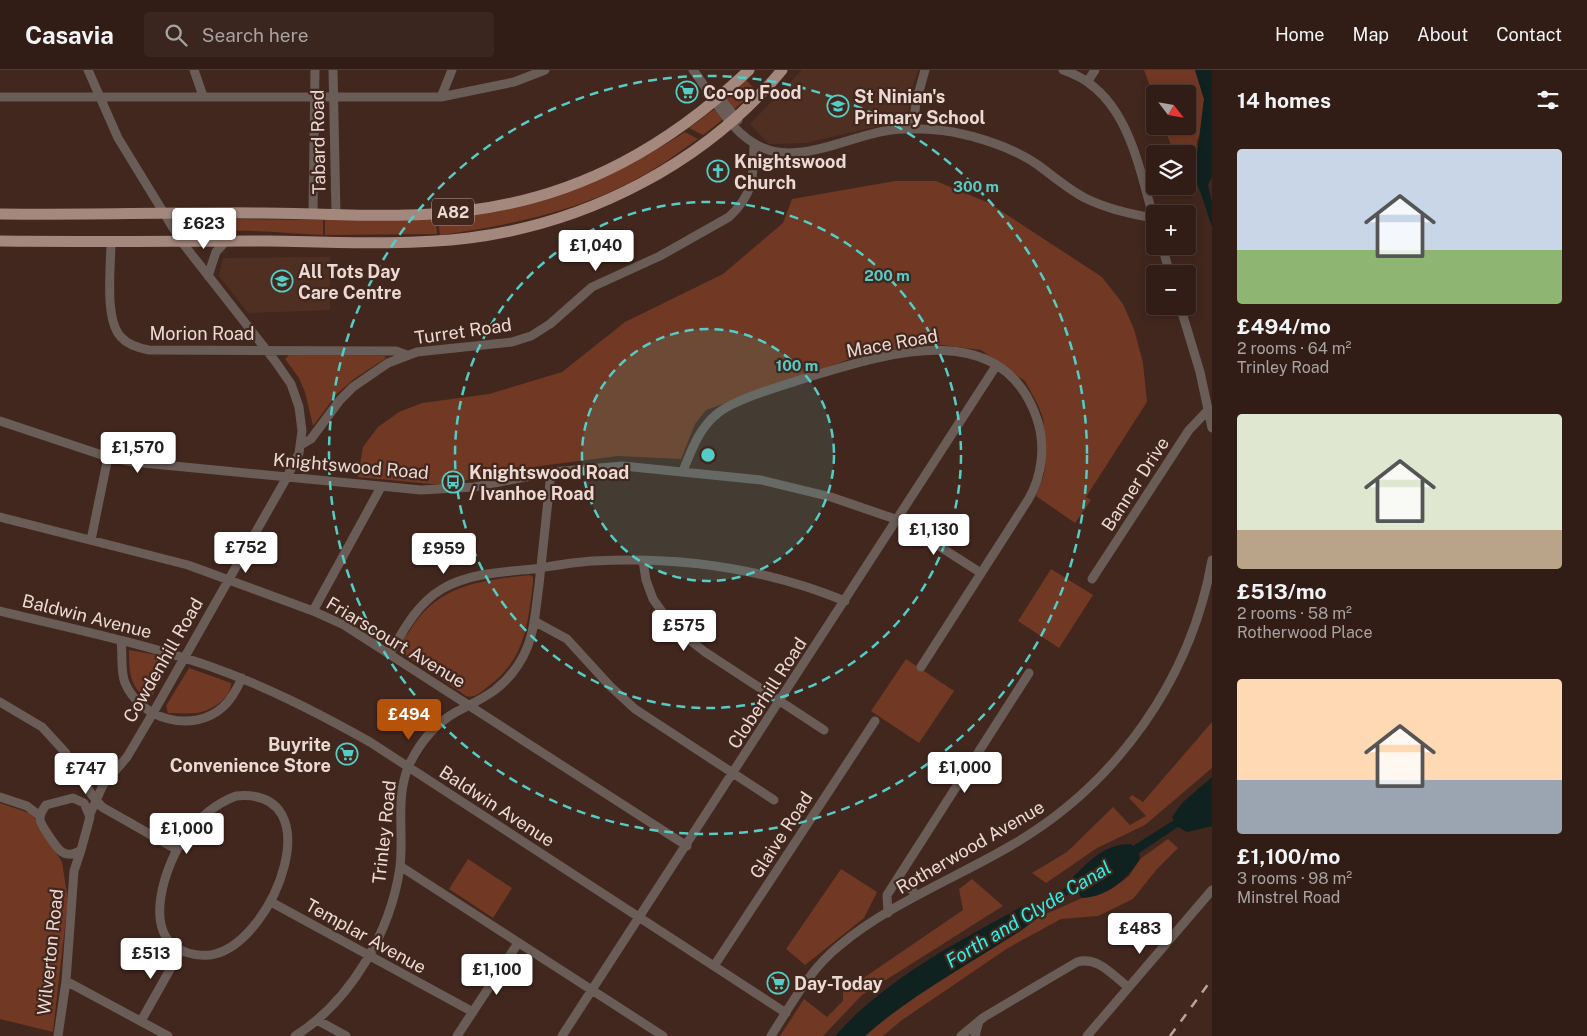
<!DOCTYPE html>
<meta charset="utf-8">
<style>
body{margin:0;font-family:"Public Sans",sans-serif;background:#3a261f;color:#f1f3f6;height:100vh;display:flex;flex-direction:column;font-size:19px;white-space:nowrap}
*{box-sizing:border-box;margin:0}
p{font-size:16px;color:#a8a2a1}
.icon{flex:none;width:28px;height:28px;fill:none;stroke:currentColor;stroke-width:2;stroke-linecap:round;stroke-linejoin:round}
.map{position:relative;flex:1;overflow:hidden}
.drawer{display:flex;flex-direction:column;background:#321d16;width:375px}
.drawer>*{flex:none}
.needle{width:32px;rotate:121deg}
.controls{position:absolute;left:1146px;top:15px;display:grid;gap:10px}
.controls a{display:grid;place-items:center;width:50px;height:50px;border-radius:5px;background:#321d16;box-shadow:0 2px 12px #0003,0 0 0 1px #4d3b35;font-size:25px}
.price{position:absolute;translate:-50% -42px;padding:0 11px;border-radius:5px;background:#fff;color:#222;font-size:16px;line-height:32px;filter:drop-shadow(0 1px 2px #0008)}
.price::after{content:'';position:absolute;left:50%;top:30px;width:15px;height:11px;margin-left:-8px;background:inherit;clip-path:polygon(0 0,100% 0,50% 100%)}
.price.current{background:#b45309;color:#fff}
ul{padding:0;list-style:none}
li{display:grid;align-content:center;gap:10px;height:265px;padding:0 25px}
li span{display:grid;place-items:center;height:155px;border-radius:5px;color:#555}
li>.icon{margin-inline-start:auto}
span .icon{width:90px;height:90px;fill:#fffc;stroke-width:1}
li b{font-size:21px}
h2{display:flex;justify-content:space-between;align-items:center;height:60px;padding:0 25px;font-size:21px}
header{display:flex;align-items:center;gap:30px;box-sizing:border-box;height:70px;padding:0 25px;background:#321d16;border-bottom:1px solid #4d3b35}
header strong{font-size:24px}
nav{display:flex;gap:28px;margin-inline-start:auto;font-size:18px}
.search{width:350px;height:45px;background:#3a261f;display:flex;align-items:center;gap:12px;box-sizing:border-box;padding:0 18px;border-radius:5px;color:#a8a2a1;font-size:19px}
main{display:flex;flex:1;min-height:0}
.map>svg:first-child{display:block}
.built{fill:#502f23}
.green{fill:#713823}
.water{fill:#102220}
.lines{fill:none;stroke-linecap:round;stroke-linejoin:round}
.minor{stroke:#6a5c57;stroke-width:9}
.major{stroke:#a4887e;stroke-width:11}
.rail{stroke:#b9a49d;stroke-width:2.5;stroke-dasharray:9 9;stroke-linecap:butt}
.ring{fill:none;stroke:#54cdc7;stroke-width:2.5;stroke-dasharray:9 6}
.labels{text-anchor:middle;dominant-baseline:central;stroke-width:4.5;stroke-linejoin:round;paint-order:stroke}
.shield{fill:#42271e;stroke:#b8a49d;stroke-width:1}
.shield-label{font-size:16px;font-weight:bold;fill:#ebd9d3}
.poi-label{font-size:18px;font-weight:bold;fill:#ebd9d3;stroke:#42271e;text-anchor:start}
.street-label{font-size:18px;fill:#ebd9d3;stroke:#42271e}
.water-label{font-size:19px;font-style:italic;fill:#24f6ed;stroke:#42271e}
.centre{fill:#54cdc7;stroke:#42271e;stroke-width:2.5}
.ring-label{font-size:15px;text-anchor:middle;font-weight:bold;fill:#54cdc7;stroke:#42271e;stroke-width:4.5;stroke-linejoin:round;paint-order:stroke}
</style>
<header>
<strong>Casavia</strong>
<div class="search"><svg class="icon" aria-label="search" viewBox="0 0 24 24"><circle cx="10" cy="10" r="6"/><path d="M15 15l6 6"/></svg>Search here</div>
<nav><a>Home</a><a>Map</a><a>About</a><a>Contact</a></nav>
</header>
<main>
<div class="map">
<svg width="1212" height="966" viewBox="0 0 1212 966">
<rect width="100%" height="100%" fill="#42271e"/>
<path class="built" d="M802,0H918L913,15L908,45L900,51L806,73L769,74L750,54Z
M330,187V240L248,243L219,206L223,188Z"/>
<path class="green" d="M1144,0H1195L1204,29L1200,65L1197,70L1195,106L1188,104V84H1174L1164,56H1188V24H1155V30Z
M746,10L753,17L754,23L734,39L726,31V28Z
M713,40H715L722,49L721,51L703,65L689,58Z
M685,62L698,69C683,79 669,90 654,99C589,139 514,155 440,165L438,149C529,142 609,111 685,62Z
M895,111H936L989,133L1102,207L1123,234L1134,259L1143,293L1147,332L1086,427L1091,430L1075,453L1036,426L1044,404L1046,375L1043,348L1038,335L1025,311L981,280L926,273L850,289L706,340L695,354L681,389L618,386L540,396L442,415L358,407L363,377L378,357L399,342L422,333L489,324L562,302L625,252L723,204L783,153L792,129Z
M232,149L323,150V165C292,164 262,160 231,161Z
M325,149H436L437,164L325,165Z
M289,285L384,286L386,288L354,309L337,324L313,356L305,322L299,308L285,289Z
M1051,499L1093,525L1059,578L1018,551Z
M530,505L533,507V514C527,558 525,590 486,618C479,624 475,628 466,626L401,582C398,575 404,568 409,562C438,514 479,511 530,505Z
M129,580L168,587L171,591L152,626L145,628C129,614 129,599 129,580Z
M906,589L954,621L919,673L871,641Z
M189,598L231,613C232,628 211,641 197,643C188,644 178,643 168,643L166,636Z
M1212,652V698L1145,755L1097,778L1046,813L1032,803L1067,782L1113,737L1130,755L1146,746L1129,728L1132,725L1143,732Z
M0,733L32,744L62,792L68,830L53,962L0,949Z
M1168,769L1178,778L1157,799L1133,829L1098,846L1061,849L1008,878L902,950L883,966H865L891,943L921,922L1021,861L1039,847L1082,828L1098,825L1120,813L1129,806L1140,789Z
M468,789L512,818L493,848L449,819Z
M841,799L877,822L864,848L805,895L786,879Z
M972,809L1003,836L862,925L823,966H780L804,929L827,947L843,931V922L963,840L959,819Z"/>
<path class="water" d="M1195,0H1212V107L1208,115L1212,132V157L1199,118L1194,109L1204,29Z
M1212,707V756L1187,762L1178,757L1139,783L1140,789C1127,809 1108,827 1082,828L1076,820L1040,841L1039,847C982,889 919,918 865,966H835C887,908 954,874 1021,837L1028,834L1033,838L1073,813L1071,809C1089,792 1103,774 1131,774L1133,776L1174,750L1172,747L1182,733Z"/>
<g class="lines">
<path class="minor" d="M88,0L118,68L181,171L275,291L291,314L299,337L302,361L299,383L287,407L153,643L127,687L103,715L90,744
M194,0L203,26
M333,0L336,144
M693,0C714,27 730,64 763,78C800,94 848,67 885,61C907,57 932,59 953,62C983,68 1013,78 1038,95C1053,106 1068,119 1085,128C1107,139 1129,144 1154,148
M1063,0C1128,21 1138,96 1155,153
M1088,11L1095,0
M713,24L720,28L738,50
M0,27H441L514,12L545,0
M441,27L452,0
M913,59L916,32L925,0
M313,143L315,0
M111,171C111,196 104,249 121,267C128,275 138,278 149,280L396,281L407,285
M1162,176L1170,204
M208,206L216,182L226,171
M1180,236L1200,302L1212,358
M0,351L108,387L133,392L421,420L474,417L551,402L623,396L761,410L831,427L898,450L981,503
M301,375L311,369L340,330L353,317L388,293L417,282L512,272L531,266L550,254L592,217L660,186L729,147C755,123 753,106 754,73
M683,401C692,379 699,358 718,343C737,328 785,315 809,307C886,284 1002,245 1037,349C1046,375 1042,407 1028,430L921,597
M0,447L188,495L313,541L344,555L687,776
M91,470L108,387
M643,491L646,510L653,529L673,557L705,582L824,660
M1092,509L1189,360L1209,339
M0,541C70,558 141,573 209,596C266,616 318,643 370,672L786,943
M313,541L381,417
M534,551L567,569L610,616L635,639L774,730
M121,571C123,585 120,600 125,613C141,650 193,664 223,637C232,629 237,619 242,608
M390,583C404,559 417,534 442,519C469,503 503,502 533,499C553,496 573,492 593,491C681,486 764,498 845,531
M0,632L42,657L65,682L92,725L102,737L176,779
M236,726C332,717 276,868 215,884C205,887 195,885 185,882C139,866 166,792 186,765C198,748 217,733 236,726Z
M0,727L27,736L40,746
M73,728L84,733L90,747L81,780C75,784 68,786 62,782C57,779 40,754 40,749C40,743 43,739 46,735Z
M400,796L663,966
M898,808L913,821
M271,832L473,942
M888,843L887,825L1029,603
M714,896L875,651
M66,911L168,966
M317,950L346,966
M141,951L181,880
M58,966L66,911L74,801L81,780
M295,966C351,931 391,861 400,797C404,763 395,727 409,695C419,674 435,654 456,642C469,635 483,629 495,620C509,609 520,595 527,578C535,558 536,536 539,515C543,478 547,440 551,402
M457,966L518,873
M562,966L996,296
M771,966C791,935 810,899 839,876C889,834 956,808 1012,775C1117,714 1191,609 1212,490
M961,966L984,947L1077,892C1098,886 1112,905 1128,917
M975,966L979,951
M1087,966L1212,820"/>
<path class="major" d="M0,144C87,145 174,142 262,143C331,143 402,150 472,140C581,126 670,75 749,0
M0,171C89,172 179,171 268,171C334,172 403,176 469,168C588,153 705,93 782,0"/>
<path class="rail" d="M1170,966L1212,909"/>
</g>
<circle cx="708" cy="385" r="126" fill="#54cdc7" fill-opacity=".12"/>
<g class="ring">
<circle cx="708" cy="385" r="126"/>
<circle cx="708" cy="385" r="253"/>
<circle cx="708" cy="385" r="379"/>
</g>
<defs>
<g id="supermarket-ring" transform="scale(1.125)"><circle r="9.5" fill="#42271e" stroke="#54cdc7" stroke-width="1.5"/><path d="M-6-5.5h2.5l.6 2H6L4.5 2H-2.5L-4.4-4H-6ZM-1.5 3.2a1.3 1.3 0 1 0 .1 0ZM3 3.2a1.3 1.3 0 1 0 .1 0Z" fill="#54cdc7"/></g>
<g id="school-ring" transform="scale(1.125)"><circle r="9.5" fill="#42271e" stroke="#54cdc7" stroke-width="1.5"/><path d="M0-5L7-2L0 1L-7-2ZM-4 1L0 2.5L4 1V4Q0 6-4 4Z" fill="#54cdc7"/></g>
<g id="church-ring" transform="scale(1.125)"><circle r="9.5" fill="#42271e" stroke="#54cdc7" stroke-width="1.5"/><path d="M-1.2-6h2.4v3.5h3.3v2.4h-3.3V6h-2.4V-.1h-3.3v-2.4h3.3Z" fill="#54cdc7"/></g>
<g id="bus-ring" transform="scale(1.125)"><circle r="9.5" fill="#42271e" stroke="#54cdc7" stroke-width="1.5"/><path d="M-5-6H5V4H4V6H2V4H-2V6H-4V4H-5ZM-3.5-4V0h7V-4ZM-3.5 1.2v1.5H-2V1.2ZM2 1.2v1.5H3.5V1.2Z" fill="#54cdc7"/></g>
</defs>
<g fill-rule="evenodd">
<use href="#supermarket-ring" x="687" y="22"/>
<use href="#school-ring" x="838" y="36"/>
<use href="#church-ring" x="718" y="101"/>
<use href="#school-ring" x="282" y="211"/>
<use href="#bus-ring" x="453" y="412"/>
<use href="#supermarket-ring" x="347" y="684"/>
<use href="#supermarket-ring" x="778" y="913"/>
</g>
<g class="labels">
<rect class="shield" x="432" y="128.5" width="42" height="27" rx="4"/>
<g class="shield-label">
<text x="453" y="142">A82</text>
</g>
<g class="poi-label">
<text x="703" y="22">Co-op Food</text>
<text x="854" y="26">St Ninian's<tspan x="854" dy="21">Primary School</tspan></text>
<text x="734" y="91">Knightswood<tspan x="734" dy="21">Church</tspan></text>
<text x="298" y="201">All Tots Day<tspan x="298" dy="21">Care Centre</tspan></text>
<text x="469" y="402">Knightswood Road<tspan x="469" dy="21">/ Ivanhoe Road</tspan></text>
<text x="331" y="674" text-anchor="end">Buyrite<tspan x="331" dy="21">Convenience Store</tspan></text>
<text x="794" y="913">Day-Today</text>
</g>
<g class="street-label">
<text transform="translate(318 72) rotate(-91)">Tabard Road</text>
<text transform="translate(463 261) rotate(-8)">Turret Road</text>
<text x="202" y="263">Morion Road</text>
<text transform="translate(892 273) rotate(-10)">Mace Road</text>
<text transform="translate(351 396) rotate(5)">Knightswood Road</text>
<text transform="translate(1135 414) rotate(-57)">Banner Drive</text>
<text transform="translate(87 546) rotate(14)">Baldwin Avenue</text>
<text transform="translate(396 572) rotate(31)">Friarscourt Avenue</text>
<text transform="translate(163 590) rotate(-60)">Cowdenhill Road</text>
<text transform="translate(767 623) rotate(-57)">Cloberhill Road</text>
<text transform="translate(497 736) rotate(33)">Baldwin Avenue</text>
<text transform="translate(384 762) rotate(-84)">Trinley Road</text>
<text transform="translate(781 765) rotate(-57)">Glaive Road</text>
<text transform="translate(970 777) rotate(-30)">Rotherwood Avenue</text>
<text transform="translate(366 866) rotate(29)">Templar Avenue</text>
<text transform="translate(50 882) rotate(-84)">Wilverton Road</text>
</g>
<g class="water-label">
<text transform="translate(1028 844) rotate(-31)">Forth and Clyde Canal</text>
</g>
</g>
<circle cx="708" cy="385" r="8" class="centre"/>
<g class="ring-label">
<text x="976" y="122">300 m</text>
<text x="887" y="211">200 m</text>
<text x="797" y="301">100 m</text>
</g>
</svg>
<div class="controls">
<a><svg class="needle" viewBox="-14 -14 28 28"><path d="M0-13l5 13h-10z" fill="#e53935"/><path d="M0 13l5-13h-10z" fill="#a8a2a1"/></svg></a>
<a><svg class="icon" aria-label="layers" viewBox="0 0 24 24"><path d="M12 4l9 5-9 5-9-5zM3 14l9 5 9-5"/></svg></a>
<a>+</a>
<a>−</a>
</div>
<b class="price" style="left:204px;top:180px">£623</b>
<b class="price" style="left:596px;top:202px">£1,040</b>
<b class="price" style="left:138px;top:404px">£1,570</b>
<b class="price" style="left:934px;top:486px">£1,130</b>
<b class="price" style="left:246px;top:504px">£752</b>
<b class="price" style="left:444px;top:505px">£959</b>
<b class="price" style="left:684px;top:582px">£575</b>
<b class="price current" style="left:409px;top:671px">£494</b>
<b class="price" style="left:965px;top:724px">£1,000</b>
<b class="price" style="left:86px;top:725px">£747</b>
<b class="price" style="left:187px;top:785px">£1,000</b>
<b class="price" style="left:1140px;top:885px">£483</b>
<b class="price" style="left:151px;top:910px">£513</b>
<b class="price" style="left:497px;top:926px">£1,100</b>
</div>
<section class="drawer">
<h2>14 homes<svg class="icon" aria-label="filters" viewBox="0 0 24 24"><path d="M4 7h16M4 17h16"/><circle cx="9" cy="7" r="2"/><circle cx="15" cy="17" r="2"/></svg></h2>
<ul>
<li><span style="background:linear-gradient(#c9d6e8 65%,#8fb573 0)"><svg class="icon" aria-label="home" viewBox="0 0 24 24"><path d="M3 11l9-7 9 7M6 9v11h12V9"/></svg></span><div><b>£494/mo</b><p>2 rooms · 64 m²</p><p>Trinley Road</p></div></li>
<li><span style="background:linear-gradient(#dfe7d0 75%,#b9a48a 0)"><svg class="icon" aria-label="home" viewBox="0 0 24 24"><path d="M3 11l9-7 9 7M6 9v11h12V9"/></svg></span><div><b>£513/mo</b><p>2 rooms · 58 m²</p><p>Rotherwood Place</p></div></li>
<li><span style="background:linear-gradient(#ffd9b3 65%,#9aa5b1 0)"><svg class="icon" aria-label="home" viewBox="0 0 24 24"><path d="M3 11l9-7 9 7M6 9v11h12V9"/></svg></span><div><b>£1,100/mo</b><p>3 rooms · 98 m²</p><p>Minstrel Road</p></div></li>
</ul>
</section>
</main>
